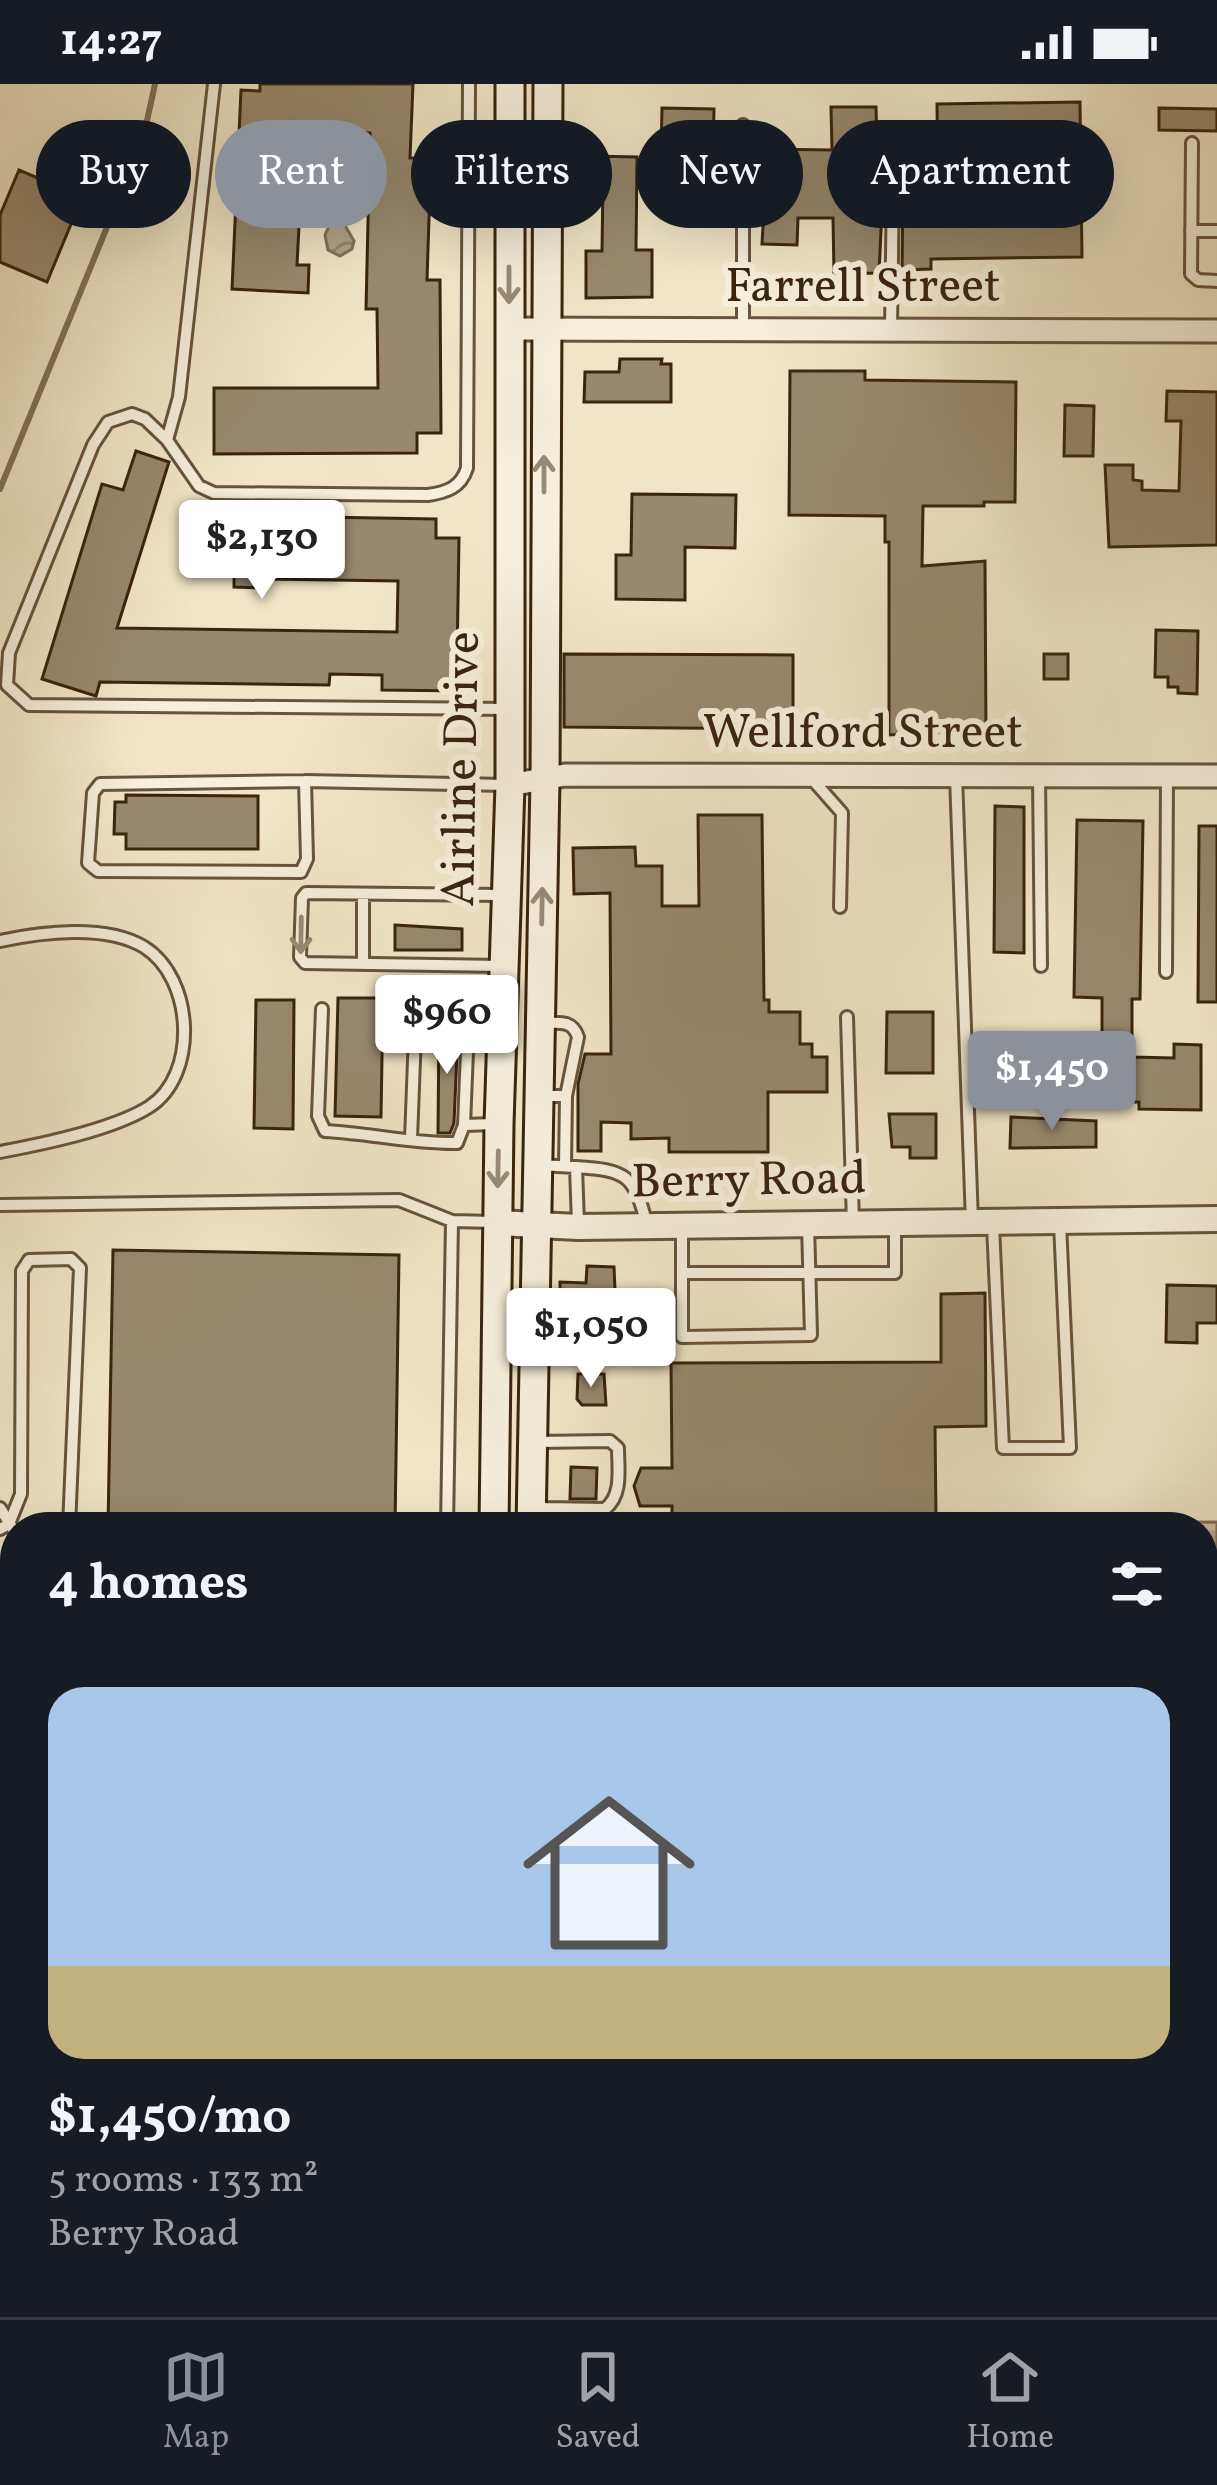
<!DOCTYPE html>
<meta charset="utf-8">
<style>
body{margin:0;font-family:Vollkorn,serif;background:#242831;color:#f1f3f6;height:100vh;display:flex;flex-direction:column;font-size:45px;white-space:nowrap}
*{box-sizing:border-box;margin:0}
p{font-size:39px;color:#9ea1a6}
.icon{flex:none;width:66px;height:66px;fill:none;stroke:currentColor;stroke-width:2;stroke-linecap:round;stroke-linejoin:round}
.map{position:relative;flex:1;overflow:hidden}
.drawer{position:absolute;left:0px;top:1428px;width:1218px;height:807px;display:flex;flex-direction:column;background:#171b24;border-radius:48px 48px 0 0;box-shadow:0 12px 48px #0002}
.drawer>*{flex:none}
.top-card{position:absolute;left:36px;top:36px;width:1146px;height:108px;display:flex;gap:24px}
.price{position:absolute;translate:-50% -102px;padding:0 27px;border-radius:12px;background:#fff;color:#222;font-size:39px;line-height:78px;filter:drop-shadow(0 3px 6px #0008)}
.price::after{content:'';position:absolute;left:50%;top:72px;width:36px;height:27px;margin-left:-18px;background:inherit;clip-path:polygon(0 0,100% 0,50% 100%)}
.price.selected{background:#8c9099;color:#fff}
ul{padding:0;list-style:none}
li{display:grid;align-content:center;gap:24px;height:636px;padding:0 48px}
li span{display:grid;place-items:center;height:372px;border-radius:36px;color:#555}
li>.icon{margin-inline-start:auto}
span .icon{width:216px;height:216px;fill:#fffc;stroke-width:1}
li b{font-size:51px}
h2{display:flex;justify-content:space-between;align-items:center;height:144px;padding:0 48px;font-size:51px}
.pill{padding:0 42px;border-radius:54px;background:#171b24;box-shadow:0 12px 48px #0002;font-size:42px;line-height:108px}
.pill.selected{background:#8c9099;color:#fff}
.status{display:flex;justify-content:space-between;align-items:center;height:84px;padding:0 60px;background:#171b24;direction:ltr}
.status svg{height:33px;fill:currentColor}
.menu{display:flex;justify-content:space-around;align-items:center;height:168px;border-top:3px solid #363941;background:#171b24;font-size:33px;color:#9ea1a6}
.menu a{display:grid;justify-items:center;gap:6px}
.menu .selected{color:#8c9099}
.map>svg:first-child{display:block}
.cemetery{fill:url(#cemetery-stones);stroke:#85745a;stroke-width:3}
.water{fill:url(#water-waves);stroke:#827157;stroke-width:3}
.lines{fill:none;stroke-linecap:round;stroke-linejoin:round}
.stream{stroke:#827157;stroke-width:6}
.building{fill:#98896e;stroke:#39240d;stroke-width:3}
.service-casing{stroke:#67543c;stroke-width:16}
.minor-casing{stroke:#67543c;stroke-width:27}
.tertiary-casing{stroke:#67543c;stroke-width:30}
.secondary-casing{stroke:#39240d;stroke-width:33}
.motorway-casing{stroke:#39240d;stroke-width:42}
.service{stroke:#f5efdb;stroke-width:10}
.minor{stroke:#f5efdb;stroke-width:21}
.tertiary{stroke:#f5efdb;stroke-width:24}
.secondary{stroke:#f5efdb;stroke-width:27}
.motorway{stroke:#f0e6c7;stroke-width:36}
.motorway-bridge-casing{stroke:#39240d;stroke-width:42;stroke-linecap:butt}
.motorway-bridge{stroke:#f0e6c7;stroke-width:36}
.oneway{stroke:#978a74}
.labels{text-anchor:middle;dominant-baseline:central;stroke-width:12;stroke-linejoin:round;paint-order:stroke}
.street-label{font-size:48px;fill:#39240d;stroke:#f5efdb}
</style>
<div class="status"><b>14:27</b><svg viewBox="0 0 49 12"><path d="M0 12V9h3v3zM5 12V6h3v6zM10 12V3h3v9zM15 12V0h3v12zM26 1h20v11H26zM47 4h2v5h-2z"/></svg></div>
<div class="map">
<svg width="1217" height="2233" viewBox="0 0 1217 2233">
<defs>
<pattern id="cemetery-stones" width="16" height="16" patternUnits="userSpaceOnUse" patternTransform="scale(3)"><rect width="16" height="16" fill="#d1c5a7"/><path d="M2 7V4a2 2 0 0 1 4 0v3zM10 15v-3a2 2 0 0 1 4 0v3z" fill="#b4a98f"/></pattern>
<pattern id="water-waves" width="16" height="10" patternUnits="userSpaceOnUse" patternTransform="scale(3)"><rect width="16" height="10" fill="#b2a488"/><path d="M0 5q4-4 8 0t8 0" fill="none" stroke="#92856e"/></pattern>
</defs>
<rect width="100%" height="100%" fill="#f0e6c7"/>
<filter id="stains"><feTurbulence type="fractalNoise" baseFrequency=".00167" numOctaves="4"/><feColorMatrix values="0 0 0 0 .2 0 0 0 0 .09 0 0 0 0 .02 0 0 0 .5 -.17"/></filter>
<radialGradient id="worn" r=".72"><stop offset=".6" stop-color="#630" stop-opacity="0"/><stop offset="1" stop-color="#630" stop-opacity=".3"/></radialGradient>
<path class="cemetery" d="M1217,1438V1613H1203V1443L548,1441Z"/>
<path class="water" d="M347,90L351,124L343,138L354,157L352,165L340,172L328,166L325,151L330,140L316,131L314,122L323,115L334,121L341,120L345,99L342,93Z"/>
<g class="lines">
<path class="stream" d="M0,405L143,55L155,0"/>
</g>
<path class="building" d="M260,0H413L410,74H423L422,104L430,105L427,196H440L441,349H417V369L214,370V304H378L377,225H366L370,49L304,45L297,181H309L308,209L232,205L241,6L260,7Z
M1080,18L1082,173L931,175V185L902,186L903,103H938L937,20Z
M831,23H876L878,104L883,103L879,189L834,190L833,134H798L797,161L762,160L765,106H761L762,65L832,66Z
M662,24L714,25L713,72L661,71Z
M1159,24L1217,25V47L1159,46Z
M84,41L108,51L47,198L0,178V131L19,86L59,103Z
M590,72L637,73L636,166H652V213L586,214V167H602L603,97H590Z
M620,275H662L661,280H671V318H584L585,288H619Z
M790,287H865V296L1016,298L1015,418H984V422H923L922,482L985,477L986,652L957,651V647L889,651V458H885V432L789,431Z
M1167,307L1217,308V461L1109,463L1105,381H1133V396L1142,397V406L1179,407L1181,337H1166Z
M1065,321L1094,322L1093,372H1064Z
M136,367L169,378L117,544L397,548L398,497L264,495V504L234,503L235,426L261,427V432L436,435V454H459L457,578H464V607L382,606V591L330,590L329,601L100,598L96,612L42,595L102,400L123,406Z
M632,410L736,411L735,464L685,463V516L616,515V471H631Z
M1156,546L1198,547L1197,610L1178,609V603H1168V593H1155Z
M564,570L793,571V645L564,643Z
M1044,570H1068V595H1044Z
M126,711L258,712V765H126V750H114L115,718H126Z
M995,722L1024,723V869L994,868Z
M698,731H762L764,916H769V928H800V960H812V973H827V1008H768V1068H669V1054L631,1055V1039L601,1038V1067H578V1000L585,970H611L610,809L574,810L573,764L635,763L636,782H662V822H699Z
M1077,736L1143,737L1140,915H1132V973L1174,974V960L1201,961V1026L1139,1025V1018H1107V970H1102V914L1074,913Z
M1199,742H1217V918H1198Z
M395,841L462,845V866H395Z
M338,914H383L381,1033L335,1032Z
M256,916H294L293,1045L254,1044Z
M887,928H933V989H886Z
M439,942H456L458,946L454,1039L450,1049H438Z
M975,952H991V965L1031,966V986L991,985L990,1002H977Z
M889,1030H936V1074H910V1063H892Z
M1011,1033L1096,1037V1063L1010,1064Z
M113,1166L399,1171L395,1443H108Z
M587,1182L614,1183L617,1251H582V1233L560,1232V1198L586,1199Z
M1167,1201L1217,1202V1239H1197V1259L1166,1258Z
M985,1209L986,1342L935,1343L936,1434L672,1435V1422H640L634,1402L641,1384H672L671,1279L941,1278V1210Z
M578,1290H604L606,1321H582L577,1315Z
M571,1383L597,1384L596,1415H570Z"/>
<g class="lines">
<g class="service-casing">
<path id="service" d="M214,0L179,313L167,356L199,402L214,409L428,411C448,408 461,403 467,384L469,0
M743,41V246
M1192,59L1191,190L1198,196L1217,197
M1191,147H1217
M891,246L893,99L907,81L921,77
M167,356L145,335L132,330L108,338L93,361L9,569L7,601L29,621L510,625
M956,692L972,1138
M1039,692L1041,882
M812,695L842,729L840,823
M305,697L307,775L301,788L98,787L88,779L93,709L100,700L305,697L507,701
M502,811L306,809L302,814L300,873L305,879L503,882
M0,857C42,848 106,840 144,863C194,894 199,991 149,1023C112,1046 43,1060 0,1068
M363,880V810
M1166,888L1167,692
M322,925L318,1032L325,1047C369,1049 413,1060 457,1059L464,1041
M847,933L853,1139
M542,939C558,939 572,935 578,953L566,1012
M468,943L464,1041L494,1040
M543,1012H566L565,1082
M411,1055L416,924H456L468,943L500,946
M538,1081L576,1083L578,1140
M576,1083C627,1086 634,1091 647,1141
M0,1121L399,1116L452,1137L495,1138
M993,1141L1003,1364H1070L1060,1139
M682,1144V1253L811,1251L808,1140
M682,1189H895V1142
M535,1358L610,1357L618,1364C618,1385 623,1411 605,1425L545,1424L536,1420
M0,1424L15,1448
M447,1443L452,1137
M0,1445L9,1440L21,1410L22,1187L29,1176L71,1175L80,1184L69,1443
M1203,1504H1217
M1203,1601H1217
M1203,1639L1208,1685L1203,1756
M0,2022L15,2047
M0,2198L15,2191
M564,2220L565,2233
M852,2233L853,2220
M1082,2233V2220
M1119,2233V2220"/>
</g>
<g class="minor-casing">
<path id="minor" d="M508,245L1217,247
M510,701L565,691L1217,692
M1203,2001H1217"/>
</g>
<g class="tertiary-casing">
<path id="tertiary" d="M498,1139L578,1143L1217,1135
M100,2233H167"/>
</g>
<g class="secondary-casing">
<path id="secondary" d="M494,1443L499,1040L510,701V0
M531,1443L545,695L548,0
M0,1901L15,1924
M206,2220L214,2233
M470,2220L478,2233
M513,2220V2233
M122,2232L138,2220"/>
</g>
<g class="motorway-casing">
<path id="motorway" d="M14,1550L15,1551
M0,1640L15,1665
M0,1708L15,1732
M0,1765L15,1789
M0,1836L15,1855
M334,2220L343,2233
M377,2220L386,2233"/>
</g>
<use href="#service" class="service"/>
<use href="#minor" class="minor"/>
<use href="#tertiary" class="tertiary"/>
<use href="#secondary" class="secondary"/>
<use href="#motorway" class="motorway"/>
<g class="motorway-bridge-casing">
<path id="motorway-bridge" d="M293,2220L301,2233"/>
</g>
<use href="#motorway-bridge" class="motorway-bridge"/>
</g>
<defs><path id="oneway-shaft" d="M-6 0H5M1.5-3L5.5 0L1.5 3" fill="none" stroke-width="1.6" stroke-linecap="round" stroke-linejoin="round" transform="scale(3)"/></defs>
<g class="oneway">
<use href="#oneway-shaft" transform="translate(509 201) rotate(90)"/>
<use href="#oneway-shaft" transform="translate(544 390) rotate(-90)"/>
<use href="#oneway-shaft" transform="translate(542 822) rotate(-89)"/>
<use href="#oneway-shaft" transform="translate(301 851) rotate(91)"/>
<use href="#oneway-shaft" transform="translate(498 1085) rotate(91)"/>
</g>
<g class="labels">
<g class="street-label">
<text x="863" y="204">Farrell Street</text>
<text x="863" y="650">Wellford Street</text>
<text transform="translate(463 685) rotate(-89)">Airline Drive</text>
<text transform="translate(749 1098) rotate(-1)">Berry Road</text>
</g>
</g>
<rect width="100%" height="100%" filter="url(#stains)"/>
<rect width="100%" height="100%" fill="url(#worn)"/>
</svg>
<b class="price" style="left:262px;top:518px">$2,130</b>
<b class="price" style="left:447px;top:993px">$960</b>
<b class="price selected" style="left:1052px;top:1049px">$1,450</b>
<b class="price" style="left:591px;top:1306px">$1,050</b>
<div class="top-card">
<a class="pill">Buy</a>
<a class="pill selected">Rent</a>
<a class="pill">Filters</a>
<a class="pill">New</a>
<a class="pill">Apartment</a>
</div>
<section class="drawer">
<h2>4 homes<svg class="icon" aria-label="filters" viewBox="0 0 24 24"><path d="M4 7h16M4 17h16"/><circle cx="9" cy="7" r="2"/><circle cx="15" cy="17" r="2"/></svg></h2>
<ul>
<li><span style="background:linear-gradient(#a9c7e8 75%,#c2b280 0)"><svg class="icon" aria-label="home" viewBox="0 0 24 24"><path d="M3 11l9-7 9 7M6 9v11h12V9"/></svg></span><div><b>$1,450/mo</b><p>5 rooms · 133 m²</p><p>Berry Road</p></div></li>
</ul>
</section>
</div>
<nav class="menu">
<a class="selected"><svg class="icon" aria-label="map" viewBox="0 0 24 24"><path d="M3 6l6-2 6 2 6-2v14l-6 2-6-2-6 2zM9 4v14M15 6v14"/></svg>Map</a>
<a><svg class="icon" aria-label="saved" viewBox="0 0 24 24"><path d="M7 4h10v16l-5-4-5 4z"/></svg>Saved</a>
<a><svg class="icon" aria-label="home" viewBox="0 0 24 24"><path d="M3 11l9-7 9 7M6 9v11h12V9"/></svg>Home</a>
</nav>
